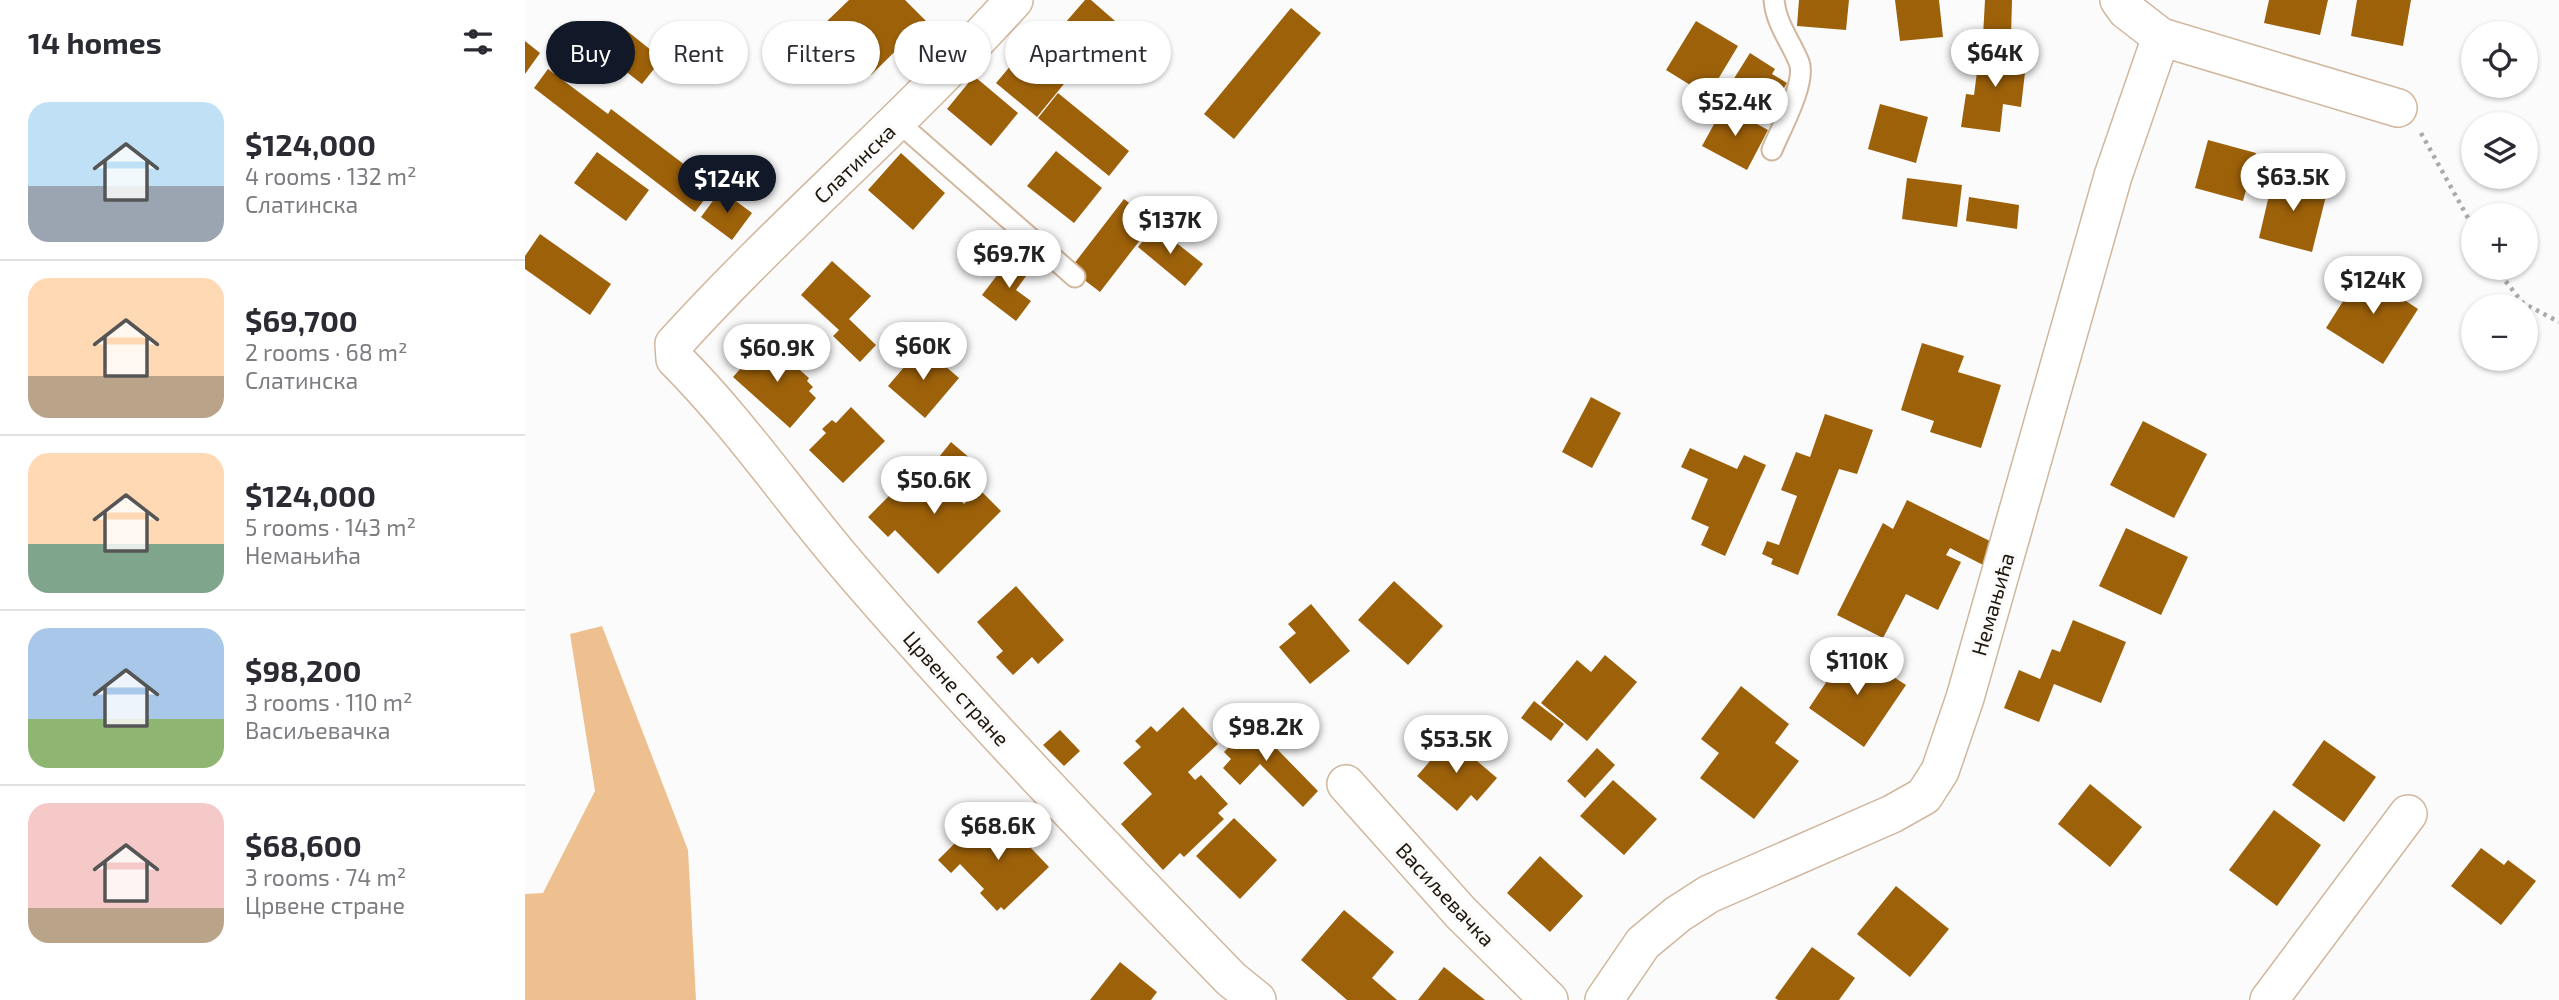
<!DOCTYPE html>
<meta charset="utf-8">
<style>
body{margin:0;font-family:"Exo 2",sans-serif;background:#f7f7f7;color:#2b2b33;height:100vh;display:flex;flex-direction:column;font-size:26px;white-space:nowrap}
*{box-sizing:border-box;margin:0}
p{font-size:23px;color:#7c7c81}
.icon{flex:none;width:38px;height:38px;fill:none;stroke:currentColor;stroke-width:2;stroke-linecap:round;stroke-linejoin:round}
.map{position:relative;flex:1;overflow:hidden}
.details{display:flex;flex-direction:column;background:#fff;width:525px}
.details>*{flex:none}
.top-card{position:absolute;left:21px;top:21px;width:665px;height:63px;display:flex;gap:14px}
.controls{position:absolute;left:1936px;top:21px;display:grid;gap:14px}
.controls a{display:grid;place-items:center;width:77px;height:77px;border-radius:50%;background:#fff;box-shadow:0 2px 5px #0004;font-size:35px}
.price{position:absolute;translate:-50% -60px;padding:0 16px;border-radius:24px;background:#fff;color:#222;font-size:23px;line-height:46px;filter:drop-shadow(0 2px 4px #0008)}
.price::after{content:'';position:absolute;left:50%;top:42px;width:21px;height:16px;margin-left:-10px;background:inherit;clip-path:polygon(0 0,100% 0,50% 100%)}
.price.on{background:#111827;color:#fff}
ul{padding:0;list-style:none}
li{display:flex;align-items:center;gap:21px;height:175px;padding:0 28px}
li+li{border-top:2px solid #e1e1e2}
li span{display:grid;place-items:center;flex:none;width:196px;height:140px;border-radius:21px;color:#555}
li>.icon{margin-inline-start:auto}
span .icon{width:84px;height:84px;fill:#fffc;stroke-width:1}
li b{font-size:30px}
h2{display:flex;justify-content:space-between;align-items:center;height:84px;padding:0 28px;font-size:30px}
.chip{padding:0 24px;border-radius:32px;background:#fff;box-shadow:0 2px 5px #0004;font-size:24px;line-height:63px}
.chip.on{background:#111827;color:#fff}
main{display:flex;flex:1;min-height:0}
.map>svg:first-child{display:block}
.green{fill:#efc08f}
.building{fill:#9d610a}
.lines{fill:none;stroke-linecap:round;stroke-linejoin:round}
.service-casing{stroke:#d0b79d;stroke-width:23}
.minor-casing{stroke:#d0b79d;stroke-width:40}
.path{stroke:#ada9a6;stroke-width:4.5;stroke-dasharray:3.5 5;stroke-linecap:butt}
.service{stroke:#fff;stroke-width:19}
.minor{stroke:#fff;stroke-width:37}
.labels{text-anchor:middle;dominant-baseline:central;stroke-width:7;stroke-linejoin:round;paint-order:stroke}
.street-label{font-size:21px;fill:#20170d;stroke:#fbfbfb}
</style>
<main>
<section class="details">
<h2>14 homes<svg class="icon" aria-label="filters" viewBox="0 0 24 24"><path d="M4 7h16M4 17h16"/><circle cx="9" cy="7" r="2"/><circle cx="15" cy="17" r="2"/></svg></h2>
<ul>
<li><span style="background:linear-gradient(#bfe0f5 60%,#9aa5b1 0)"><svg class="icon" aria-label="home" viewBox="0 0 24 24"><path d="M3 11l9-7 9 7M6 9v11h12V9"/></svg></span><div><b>$124,000</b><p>4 rooms · 132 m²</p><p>Слатинска</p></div></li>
<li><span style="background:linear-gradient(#ffd9b3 70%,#b9a48a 0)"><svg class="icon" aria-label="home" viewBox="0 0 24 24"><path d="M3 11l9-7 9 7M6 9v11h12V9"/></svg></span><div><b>$69,700</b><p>2 rooms · 68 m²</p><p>Слатинска</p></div></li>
<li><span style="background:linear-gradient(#ffd9b3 65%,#7fa58c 0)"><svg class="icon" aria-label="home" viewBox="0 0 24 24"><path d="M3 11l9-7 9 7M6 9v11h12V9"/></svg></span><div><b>$124,000</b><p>5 rooms · 143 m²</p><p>Немањића</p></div></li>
<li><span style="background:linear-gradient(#a9c7e8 65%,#8fb573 0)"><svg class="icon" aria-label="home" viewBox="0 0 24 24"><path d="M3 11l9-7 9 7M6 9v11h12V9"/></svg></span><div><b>$98,200</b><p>3 rooms · 110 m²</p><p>Васиљевачка</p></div></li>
<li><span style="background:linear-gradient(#f6c9c9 75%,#b9a48a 0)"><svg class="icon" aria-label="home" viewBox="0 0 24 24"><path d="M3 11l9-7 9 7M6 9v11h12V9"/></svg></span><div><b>$68,600</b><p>3 rooms · 74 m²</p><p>Црвене стране</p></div></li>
</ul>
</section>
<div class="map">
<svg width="2034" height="1000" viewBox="0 0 2034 1000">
<rect width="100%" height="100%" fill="#fbfbfb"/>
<path class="green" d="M77,626L163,850L171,1000H0V894L18,893L70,791L45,634Z"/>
<path class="building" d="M324,0H380L401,21L346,75L298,25Z
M560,0H566L613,41L590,67L540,23Z
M1274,0H1324L1321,30L1272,26Z
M1370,0H1414L1418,37L1375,41Z
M1460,0H1487L1486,37L1458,36Z
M1744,0H1803L1795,35L1739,23Z
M1832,0H1886L1878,46L1826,36Z
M766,8L796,33L709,139L679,114Z
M1171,21L1213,46L1183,96L1141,70Z
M96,26L137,59L117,84L99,70L92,80L69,61Z
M0,41L15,53L0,74Z
M503,45L543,79L512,117L471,83Z
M1455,49L1502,55L1496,107L1478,104L1475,132L1436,127L1441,94L1449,95Z
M1225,53L1250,69L1247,74L1262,83L1245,110L1231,100L1223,112L1198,96Z
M23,69L83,114L86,109L189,187L170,212L9,88Z
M449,76L493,113L466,146L422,109Z
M533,93L604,151L584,176L513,118Z
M1355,104L1403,117L1391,163L1343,149Z
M1199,106L1243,130L1222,170L1177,146Z
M1683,140L1731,153L1718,201L1670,188Z
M531,151L577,188L549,223L502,186Z
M72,152L124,190L101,221L49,183Z
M376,153L420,193L388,230L343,190Z
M1749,174L1803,188L1787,252L1734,238Z
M1382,178L1437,185L1432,227L1377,219Z
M196,190L227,213L207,240L176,217Z
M1444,197L1494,205L1492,229L1441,221Z
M599,199L629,222L575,292L545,269Z
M630,226L678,264L660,286L613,247Z
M15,234L86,284L65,315L0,269V256Z
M486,257L504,272L491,290L506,301L491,321L457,295Z
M307,261L346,296L324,319L351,345L335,362L308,336L314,330L276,295Z
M1839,268L1878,293L1875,297L1893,309L1858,364L1801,328Z
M241,340L284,378L282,381L288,387L284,391L291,398L265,428L208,377Z
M1397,343L1439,356L1433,372L1476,385L1456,448L1405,432L1409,421L1376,410Z
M397,346L434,378L400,418L363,386Z
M1066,397L1096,413L1067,468L1037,452Z
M326,407L360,441L318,483L284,450L301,433L297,429L307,420L311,423Z
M1300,414L1348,430L1332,474L1314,469L1273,575L1246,564L1248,559L1237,554L1242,541L1254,545L1272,496L1256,490L1271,452L1285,457Z
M1618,421L1682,454L1649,518L1585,485Z
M426,442L460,471L448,485L414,457Z
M1165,448L1212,469L1219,455L1241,465L1200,556L1176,545L1184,527L1166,519L1183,479L1156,467Z
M402,458L426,482L422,486L439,504L454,489L476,511L413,574L370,530L363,537L343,517Z
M1382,500L1473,545L1462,567L1425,548L1421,555L1436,562L1413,610L1381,594L1358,638L1312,615L1358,523L1368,529Z
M1601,528L1663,557L1636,615L1574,586Z
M869,581L918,626L883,665L833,620Z
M491,586L539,640L513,664L507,657L488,675L471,657L478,651L452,622Z
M786,604L825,651L785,684L754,647L771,633L763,624Z
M1548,620L1601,642L1576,703L1529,684L1514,722L1479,708L1494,670L1515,679L1527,649L1535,652Z
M1324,648L1381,685L1339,747L1284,708Z
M1080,655L1112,682L1062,741L1016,703L1052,660L1066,672Z
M1216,686L1264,724L1250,743L1274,761L1229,819L1175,778L1194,753L1176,739Z
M1009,701L1039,724L1026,741L996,718Z
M658,707L693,744L663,772L670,780L676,775L703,804L693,813L699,819L659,857L655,853L638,870L596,824L627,794L598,763L616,747L610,741L626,726L632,732Z
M731,720L755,744L751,748L793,791L778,807L735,764L715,785L698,768L706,759L699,752Z
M535,730L555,751L539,766L518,745Z
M925,738L972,778L952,801L946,795L932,811L892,776Z
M1799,740L1851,777L1819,822L1767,785Z
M1072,748L1090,765L1060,798L1042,781Z
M1088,780L1132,819L1099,855L1055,816Z
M1565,784L1617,827L1585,867L1533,824Z
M1749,810L1796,845L1752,906L1704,870Z
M709,818L752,860L715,899L671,856Z
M474,821L482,830L486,827L489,830L496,823L514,841L506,848L524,867L479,910L476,907L472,911L455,893L459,889L435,864L426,873L413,860L442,831L452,842Z
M1956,848L1979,865L1983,860L2011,881L1976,925L1926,886Z
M1015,856L1058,896L1025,932L982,893Z
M1371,886L1424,929L1385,977L1332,934Z
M819,910L869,952L847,978L872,1000H822L776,960Z
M1287,947L1330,978L1314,1000H1253L1250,998Z
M595,962L632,992L626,1000H565Z
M919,967L960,1000H893Z"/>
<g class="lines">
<g class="service-casing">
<path id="service" d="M372,121L550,277
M1247,150C1255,130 1282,82 1274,62C1265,40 1251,24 1249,0"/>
</g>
<g class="minor-casing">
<path id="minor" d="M489,0C381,120 257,225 149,344L150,359C216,425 269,504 330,574C451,714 578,847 706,979L732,1000
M1594,0L1601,10L1636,37L1873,108
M821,784L936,913L1024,1000
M1079,1000L1118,943L1153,914L1184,894L1367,814L1399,796L1415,771L1440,698L1588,176L1636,37
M1744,1000L1883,814"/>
</g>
<path class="path" d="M1896,133L1948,227
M1970,268L1998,303L2034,322"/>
<use href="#service" class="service"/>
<use href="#minor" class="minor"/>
</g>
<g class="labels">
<g class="street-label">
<text transform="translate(329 163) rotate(-44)">Слатинска</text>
<text transform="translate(1467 604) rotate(-74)">Немањића</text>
<text transform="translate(432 688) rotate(48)">Црвене стране</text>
<text transform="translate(921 894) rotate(47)">Васиљевачка</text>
</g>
</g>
</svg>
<div class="controls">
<a><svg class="icon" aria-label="locate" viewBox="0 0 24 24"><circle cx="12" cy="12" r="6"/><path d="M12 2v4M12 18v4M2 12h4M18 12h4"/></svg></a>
<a><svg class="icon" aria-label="layers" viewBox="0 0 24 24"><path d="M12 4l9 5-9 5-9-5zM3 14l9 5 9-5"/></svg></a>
<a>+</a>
<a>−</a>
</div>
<b class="price" style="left:1470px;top:89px">$64K</b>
<b class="price" style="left:1210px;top:138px">$52.4K</b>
<b class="price" style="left:1768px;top:213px">$63.5K</b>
<b class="price on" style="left:202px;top:215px">$124K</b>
<b class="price" style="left:645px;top:256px">$137K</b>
<b class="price" style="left:484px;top:290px">$69.7K</b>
<b class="price" style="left:1848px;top:316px">$124K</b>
<b class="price" style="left:398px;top:382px">$60K</b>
<b class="price" style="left:252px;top:384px">$60.9K</b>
<b class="price" style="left:409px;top:516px">$50.6K</b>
<b class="price" style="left:1332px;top:697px">$110K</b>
<b class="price" style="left:741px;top:763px">$98.2K</b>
<b class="price" style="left:931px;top:775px">$53.5K</b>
<b class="price" style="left:473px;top:862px">$68.6K</b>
<div class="top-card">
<a class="chip on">Buy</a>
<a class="chip">Rent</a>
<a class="chip">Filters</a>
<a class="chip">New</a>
<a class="chip">Apartment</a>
</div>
</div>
</main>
